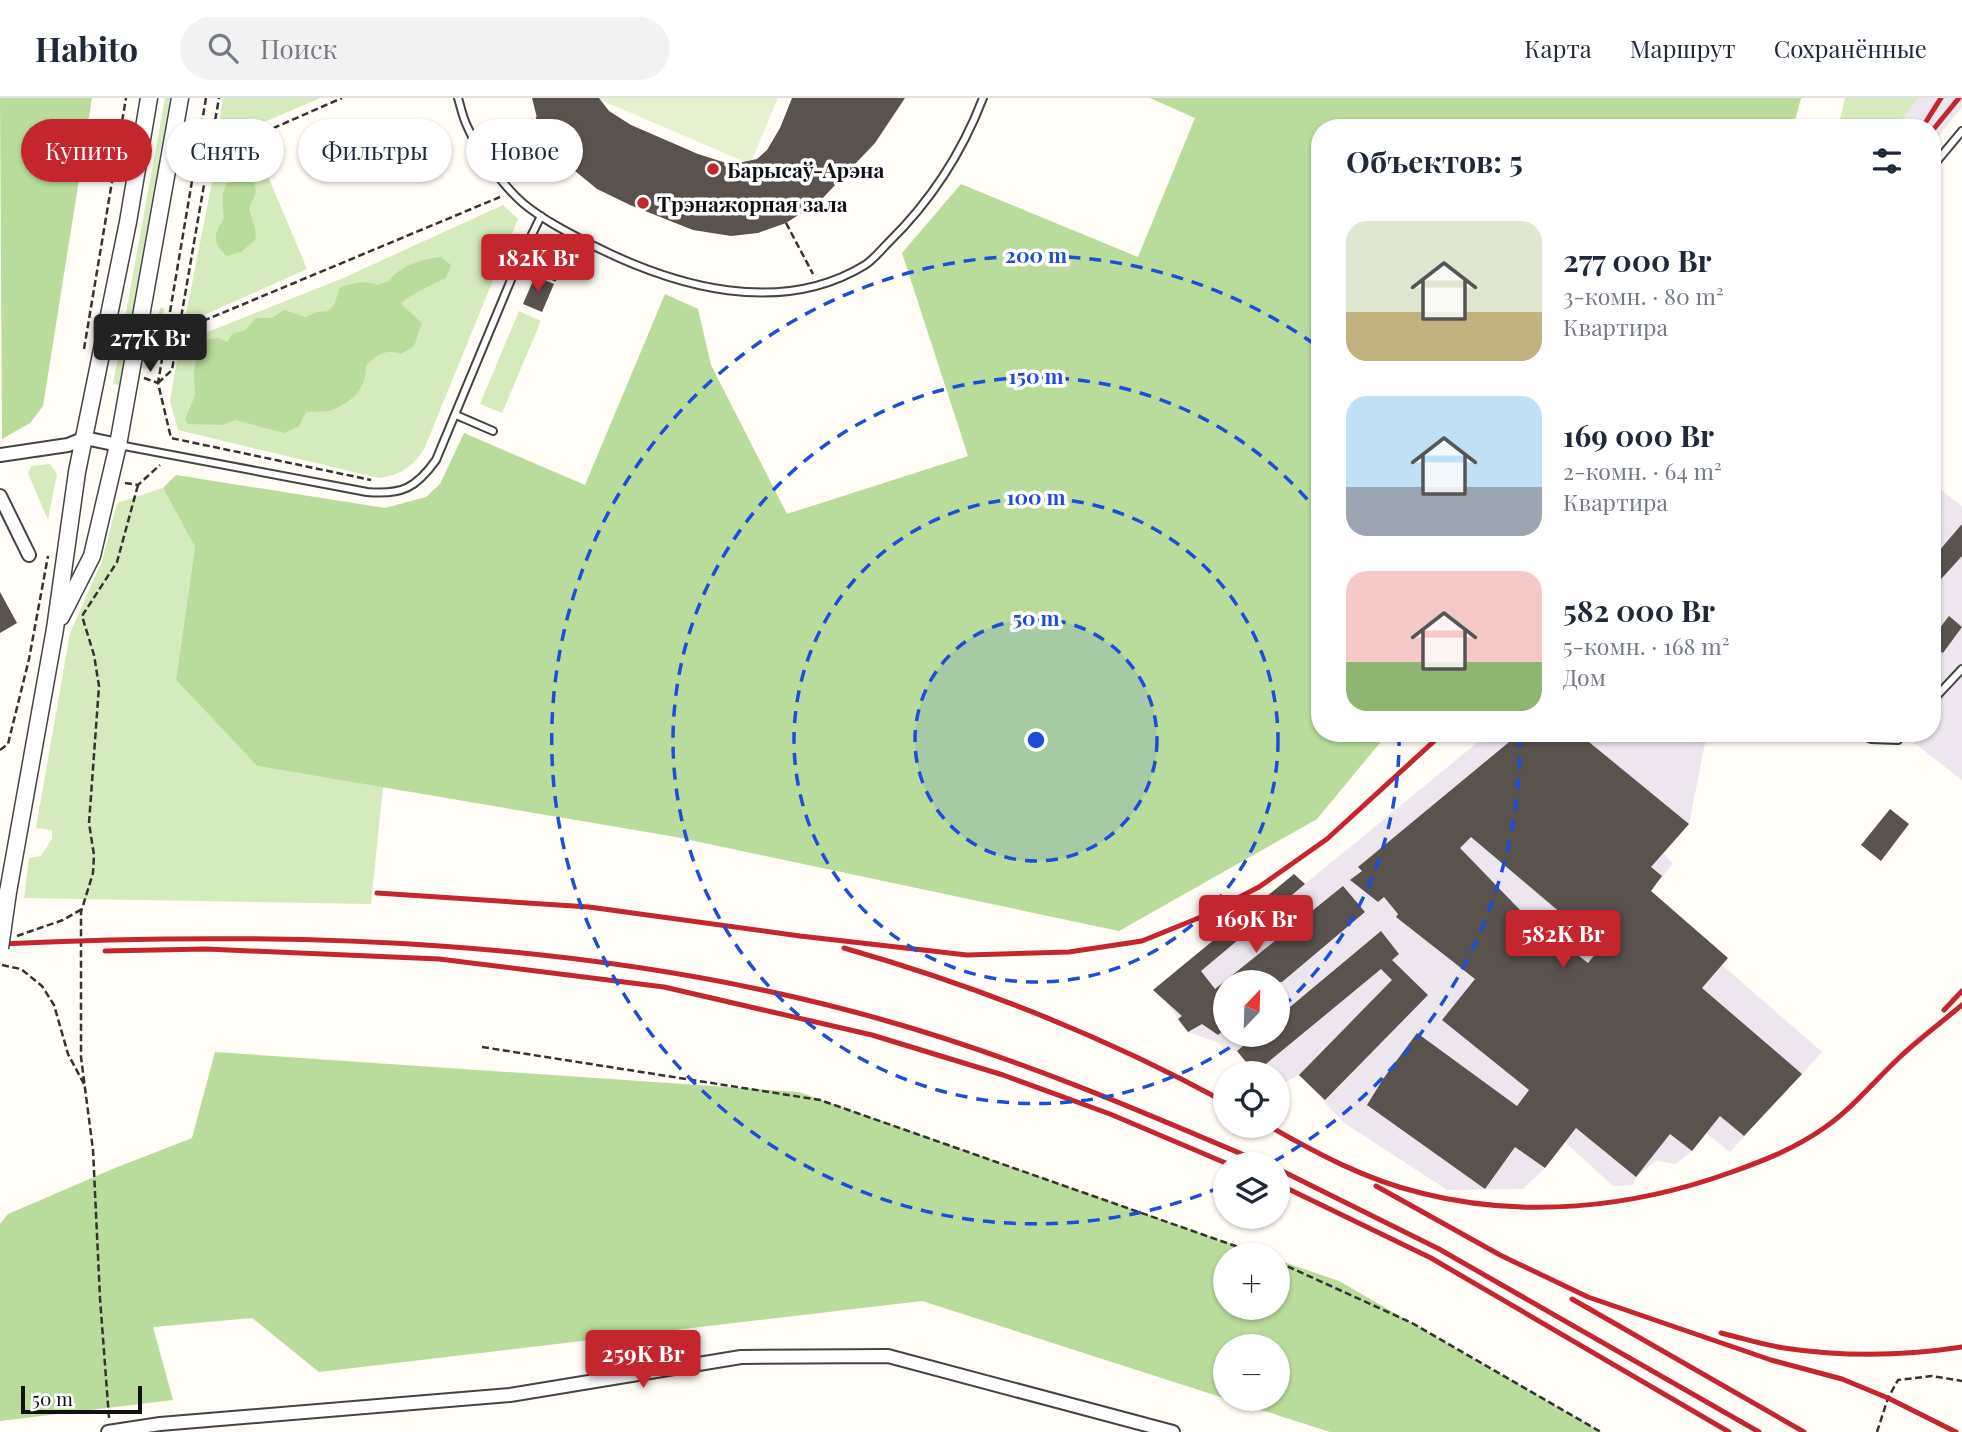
<!DOCTYPE html>
<html lang="ru">
<meta charset="utf-8">
<style>
body{margin:0;font-family:"Playfair Display",serif;background:#f2f2f3;color:#1f2937;height:100vh;display:flex;flex-direction:column;font-size:26px;white-space:nowrap}
*{box-sizing:border-box;margin:0}
p{font-size:23px;color:#747a83}
.icon{flex:none;width:38px;height:38px;fill:none;stroke:currentColor;stroke-width:2;stroke-linecap:round;stroke-linejoin:round}
.map{position:relative;flex:1;overflow:hidden}
.side{position:absolute;left:1311px;top:21px;width:630px;height:623px;display:flex;flex-direction:column;background:#fff;border-radius:28px;box-shadow:0 2px 5px #0004}
.side>*{flex:none}
.banner{position:absolute;left:21px;top:21px;width:665px;height:63px;display:flex;gap:14px}
.needle{width:46px;rotate:23deg}
.tools{position:absolute;left:1213px;top:872px;display:grid;gap:14px}
.tools a{display:grid;place-items:center;width:77px;height:77px;border-radius:50%;background:#fff;box-shadow:0 2px 5px #0004;font-size:35px}
.scale{position:absolute;left:21px;bottom:18px;width:121px;box-sizing:border-box;padding-left:7px;border:4px solid #111;border-top:0;font-size:19px;line-height:24px;white-space:nowrap;color:#111;-webkit-text-stroke:5px #fff;paint-order:stroke}
.price{position:absolute;translate:-50% -60px;padding:0 16px;border-radius:7px;background:#c4262e;color:#fff;font-size:23px;line-height:46px;filter:drop-shadow(0 2px 4px #0008)}
.price::after{content:'';position:absolute;left:50%;top:42px;width:21px;height:16px;margin-left:-10px;background:inherit;clip-path:polygon(0 0,100% 0,50% 100%)}
.price.selected{background:#222;color:#fff}
ul{padding:0;list-style:none}
li{display:flex;align-items:center;gap:21px;height:175px;padding:0 35px}
li span{display:grid;place-items:center;flex:none;width:196px;height:140px;border-radius:21px;color:#555}
li>.icon{margin-inline-start:auto}
span .icon{width:84px;height:84px;fill:#fffc;stroke-width:1}
li b{font-size:30px}
h2{display:flex;justify-content:space-between;align-items:center;height:84px;padding:0 35px;font-size:30px}
.tag{padding:0 24px;border-radius:32px;background:#fff;box-shadow:0 2px 5px #0004;font-size:24px;line-height:63px}
.tag.selected{background:#c4262e;color:#fff}
header{display:flex;align-items:center;gap:42px;box-sizing:border-box;height:98px;padding:0 35px;background:#fff;border-bottom:2px solid #e0e1e3}
header strong{font-size:33px}
nav{display:flex;gap:38px;margin-inline-start:auto;font-size:24px}
.search{width:490px;height:63px;background:#f2f2f3;display:flex;align-items:center;gap:18px;box-sizing:border-box;padding:0 24px;border-radius:38px;color:#747a83;font-size:26px}
.map>svg:first-child{display:block}
.industrial{fill:#eee6ef;fill-rule:evenodd}
.green{fill:#d5ebbd}
.forest{fill:#b9dc9c;fill-rule:evenodd}
.pitch{fill:#e6f2cf}
.building{fill:#5a524d;fill-rule:evenodd}
.lines{fill:none;stroke-linecap:round;stroke-linejoin:round}
.service-casing{stroke:#444;stroke-width:10}
.minor-casing{stroke:#444;stroke-width:16}
.tertiary-casing{stroke:#444;stroke-width:19}
.path{stroke:#333;stroke-width:2.5;stroke-dasharray:7 3.5;stroke-linecap:butt}
.service{stroke:#fff;stroke-width:6}
.minor{stroke:#fff;stroke-width:12}
.tertiary{stroke:#fff;stroke-width:16}
.rail{stroke:#c4262e;stroke-width:5}
.tertiary-bridge-casing{stroke:#444;stroke-width:19;stroke-linecap:butt}
.tertiary-bridge{stroke:#fff;stroke-width:16}
.ring{fill:none;stroke:#1d4ed8;stroke-width:3.5;stroke-dasharray:12 9}
.poi-dot{fill:#c4262e;stroke:#fff;stroke-width:2.5}
.labels{text-anchor:middle;dominant-baseline:central;stroke-width:7;stroke-linejoin:round;paint-order:stroke}
.poi-label{font-size:21px;font-weight:bold;fill:#111;stroke:#fff;text-anchor:start}
.centre{fill:#1d4ed8;stroke:#fff;stroke-width:3.5}
.ring-label{font-size:21px;text-anchor:middle;font-weight:bold;fill:#1d4ed8;stroke:#fff;stroke-width:7;stroke-linejoin:round;paint-order:stroke}
</style>
<header>
<strong>Habito</strong>
<div class="search"><svg class="icon" aria-label="search" viewBox="0 0 24 24"><circle cx="10" cy="10" r="6"/><path d="M15 15l6 6"/></svg>Поиск</div>
<nav><a>Карта</a><a>Маршрут</a><a>Сохранённые</a></nav>
</header>
<div class="map">
<svg width="1962" height="1334" viewBox="0 0 1962 1334">
<rect width="100%" height="100%" fill="#fffdf5"/>
<path class="industrial" d="M1845,0H1962V9L1932,46V30H1838Z
M1932,385L1962,408V682L1901,635H1932Z
M1489,635H1707L1689,726L1663,755L1673,765L1651,793L1728,860L1722,867L1822,954L1730,1054L1706,1035L1692,1053L1676,1066L1656,1063L1636,1079L1633,1087L1613,1088L1565,1044L1545,1070L1523,1091L1447,1092L1343,1024L1299,977L1278,988V975H1255L1237,953L1225,954L1219,945L1188,934L1165,903L1153,892L1294,776L1305,786ZM1225,884H1278V936H1225Z"/>
<path class="green" d="M165,0H170L119,287L113,286Z
M223,0H320L216,45Z
M1845,0H1918L1896,30H1838Z
M254,45L307,171L184,226L216,64Z
M503,107L518,121L425,349C414,368 401,377 379,380L178,332L170,303L180,245L341,181Z
M545,144L564,153L553,177L534,168Z
M161,209L164,211L150,271L139,270Z
M519,213L541,223L502,315L480,306Z
M50,366L57,376L48,422L28,375L32,368Z
M163,390L195,449L176,582L257,668L383,689L371,806L24,800L29,760L41,758L52,741V732L36,730L70,535L102,463L117,405Z"/>
<path class="forest" d="M0,0H92L43,308L30,325L2,341Z
M1150,0H1801L1793,30H1320V635H1388L1317,721L1119,833L676,739L257,668L176,582L195,449L163,390L176,377L385,410L426,399L440,386L464,335L585,387L665,196L698,211L711,267L787,416L968,358L902,155L961,86L1138,159L1195,20Z
M242,73L254,79L256,94L249,111L255,130L256,141L241,154L227,158C211,143 214,137 224,120C222,97 219,86 242,73Z
M441,159L451,167L446,180C437,184 405,199 401,206L422,225L414,248L401,256C384,251 378,256 366,268C366,289 354,303 334,311C326,315 314,313 306,314L299,328L284,335L235,322L222,327L188,326L185,321L195,298L194,272L202,242L218,240L227,244L232,236L245,232L256,220H272L284,212L305,219L317,214L328,213L334,207L340,189C352,186 365,181 377,187L389,183C398,169 424,160 441,159Z
M215,954L799,994L1263,1157H1225V1209H1278V1162L1339,1183L1601,1334H1330L922,1203L319,1274L252,1220L153,1229L173,1302L0,1323V1126L8,1116L115,1070L192,1040ZM1225,1248H1278V1300H1225Z"/>
<path class="pitch" d="M596,0H778L750,66Z"/>
<path class="building" d="M532,0H599L609,13L631,27L698,56L723,64L738,65L757,61L767,52L780,30L792,0H905L875,45L819,104L786,125L758,135L731,138L693,132L630,107L597,91L569,68L549,44L537,20Z
M535,178L554,186L542,214L523,206Z
M1962,426V458L1932,491V461Z
M0,494L17,525L0,535Z
M1949,518L1962,529L1943,555L1932,547V540Z
M1520,635H1578L1689,726L1651,769L1662,778L1651,793L1728,860L1702,890L1802,976L1744,1038L1720,1018L1692,1053L1670,1036L1636,1079L1576,1030L1545,1070L1515,1049L1485,1091L1367,1007L1383,981L1417,935L1517,1008L1529,992L1442,922L1475,881L1396,819L1398,816L1384,799L1378,804L1350,782L1362,773L1358,769ZM1471,739L1601,849L1588,865L1520,812L1460,750Z
M1890,711L1909,726L1881,763L1861,747Z
M1294,776L1305,786L1201,873L1215,891L1343,788L1365,814L1282,884H1225V931L1218,937L1202,926L1188,934L1178,921L1182,918L1153,892Z
M1381,833L1399,856L1392,862L1428,897L1325,1002L1299,977L1392,882L1381,871L1255,975L1237,953L1257,936H1278V919Z"/>
<g class="lines">
<g class="service-casing">
<path id="service" d="M458,0C461,10 463,21 468,30C478,54 505,90 524,106C545,123 569,135 592,147C675,189 780,219 865,167C873,162 881,152 888,145C930,104 962,55 983,0
M1932,69L1962,33
M456,317L493,333
M119,347L367,394C402,397 416,390 436,362L518,165L541,118
M1932,603L1962,571
M1857,635L1871,641L1898,642L1902,635"/>
</g>
<g class="minor-casing">
<path id="minor" d="M0,357L68,347L85,340L118,347
M0,398L29,457
M108,1334L160,1326L510,1297L741,1259L888,1258L1173,1334"/>
</g>
<g class="tertiary-casing">
<path id="tertiary" d="M61,519L92,458L118,347L180,0
M8,794L55,531L77,374L128,124L149,0"/>
</g>
<path class="path" d="M206,0L158,285L171,340L371,382
M487,39L537,20
M196,64L342,0
M786,125L813,176
M532,173L555,182L571,147
M170,220L179,233L500,99
M84,251L126,0
M144,280L158,285
M158,285L172,272L219,0
M125,385L138,387L160,367
M0,652L8,646L29,561L48,458
M17,838L63,822L82,811
M2,867L21,871L42,888L54,907L68,956L84,986
M482,949L820,1002L1261,1157
M1278,1164L1412,1225L1601,1334
M109,1320L100,1200L93,1052L81,959V814L93,775L94,757L89,725L99,588L94,557L82,518L117,464L138,387
M1877,1334L1888,1300L1898,1282L1932,1278L1962,1283"/>
<use href="#service" class="service"/>
<use href="#minor" class="minor"/>
<use href="#tertiary" class="tertiary"/>
<path class="rail" d="M1922,30L1941,0
M1932,33L1959,0
M377,795L589,809L800,838L967,857L1069,854L1142,843L1201,819L1259,789L1327,741L1443,635
M0,846C293,832 597,841 880,921C1013,958 1139,1012 1265,1066
M844,850C977,888 1104,938 1225,1004
M105,853L206,851L439,861L664,889L872,937L1003,977L1110,1016L1228,1066
M1944,912L1962,893
M1267,1027C1316,1055 1366,1082 1421,1095C1523,1121 1631,1110 1729,1075C1763,1063 1794,1051 1824,1030C1853,1010 1875,982 1901,958C1920,940 1942,924 1962,907
M1278,1071L1439,1151L1759,1334
M1278,1086L1431,1160L1729,1334
M1376,1088L1500,1157L1588,1199L1771,1262L1842,1281L1888,1300L1956,1334
M1572,1201L1804,1334
M1721,1235C1742,1240 1763,1247 1784,1250C1843,1259 1904,1258 1962,1249"/>
<g class="tertiary-bridge-casing">
<path id="tertiary-bridge" d="M0,850L8,794"/>
</g>
<use href="#tertiary-bridge" class="tertiary-bridge"/>
</g>
<circle cx="1036" cy="642" r="121" fill="#1d4ed8" fill-opacity=".12"/>
<g class="ring">
<circle cx="1036" cy="642" r="121"/>
<circle cx="1036" cy="642" r="242"/>
<path d="M1247 938A363 363 0 1 1 1318 414M1399 636A363 363 0 0 1 1279 912"/>
<path d="M1221 1089A484 484 0 1 1 1317 248M1520 638A484 484 0 0 1 1271 1065"/>
</g>
<g class="poi-dot">
<circle cx="713" cy="71" r="7"/>
<circle cx="643" cy="105" r="7"/>
</g>
<g class="labels">
<g class="poi-label">
<text x="727" y="71">Барысаў-Арэна</text>
<text x="657" y="105">Трэнажорная зала</text>
</g>
</g>
<circle cx="1036" cy="642" r="10" class="centre"/>
<g class="ring-label">
<text x="1036" y="165">200 m</text>
<text x="1036" y="286">150 m</text>
<text x="1036" y="407">100 m</text>
<text x="1036" y="528">50 m</text>
</g>
</svg>
<div class="tools">
<a><svg class="needle" viewBox="-14 -14 28 28"><path d="M0-13l5 13h-10z" fill="#e53935"/><path d="M0 13l5-13h-10z" fill="#747a83"/></svg></a>
<a><svg class="icon" aria-label="locate" viewBox="0 0 24 24"><circle cx="12" cy="12" r="6"/><path d="M12 2v4M12 18v4M2 12h4M18 12h4"/></svg></a>
<a><svg class="icon" aria-label="layers" viewBox="0 0 24 24"><path d="M12 4l9 5-9 5-9-5zM3 14l9 5 9-5"/></svg></a>
<a>+</a>
<a>−</a>
</div>
<div class="scale">50 m</div>
<b class="price" style="left:538px;top:196px">182K Br</b>
<b class="price selected" style="left:150px;top:276px">277K Br</b>
<b class="price" style="left:1256px;top:857px">169K Br</b>
<b class="price" style="left:1563px;top:872px">582K Br</b>
<b class="price" style="left:643px;top:1292px">259K Br</b>
<div class="banner">
<a class="tag selected">Купить</a>
<a class="tag">Снять</a>
<a class="tag">Фильтры</a>
<a class="tag">Новое</a>
</div>
<section class="side">
<h2>Объектов: 5<svg class="icon" aria-label="filters" viewBox="0 0 24 24"><path d="M4 7h16M4 17h16"/><circle cx="9" cy="7" r="2"/><circle cx="15" cy="17" r="2"/></svg></h2>
<ul>
<li><span style="background:linear-gradient(#dfe7d0 65%,#c2b280 0)"><svg class="icon" aria-label="home" viewBox="0 0 24 24"><path d="M3 11l9-7 9 7M6 9v11h12V9"/></svg></span><div><b>277 000 Br</b><p>3-комн. · 80 m²</p><p>Квартира</p></div></li>
<li><span style="background:linear-gradient(#bfe0f5 65%,#9aa5b1 0)"><svg class="icon" aria-label="home" viewBox="0 0 24 24"><path d="M3 11l9-7 9 7M6 9v11h12V9"/></svg></span><div><b>169 000 Br</b><p>2-комн. · 64 m²</p><p>Квартира</p></div></li>
<li><span style="background:linear-gradient(#f6c9c9 65%,#8fb573 0)"><svg class="icon" aria-label="home" viewBox="0 0 24 24"><path d="M3 11l9-7 9 7M6 9v11h12V9"/></svg></span><div><b>582 000 Br</b><p>5-комн. · 168 m²</p><p>Дом</p></div></li>
</ul>
</section>
</div>
